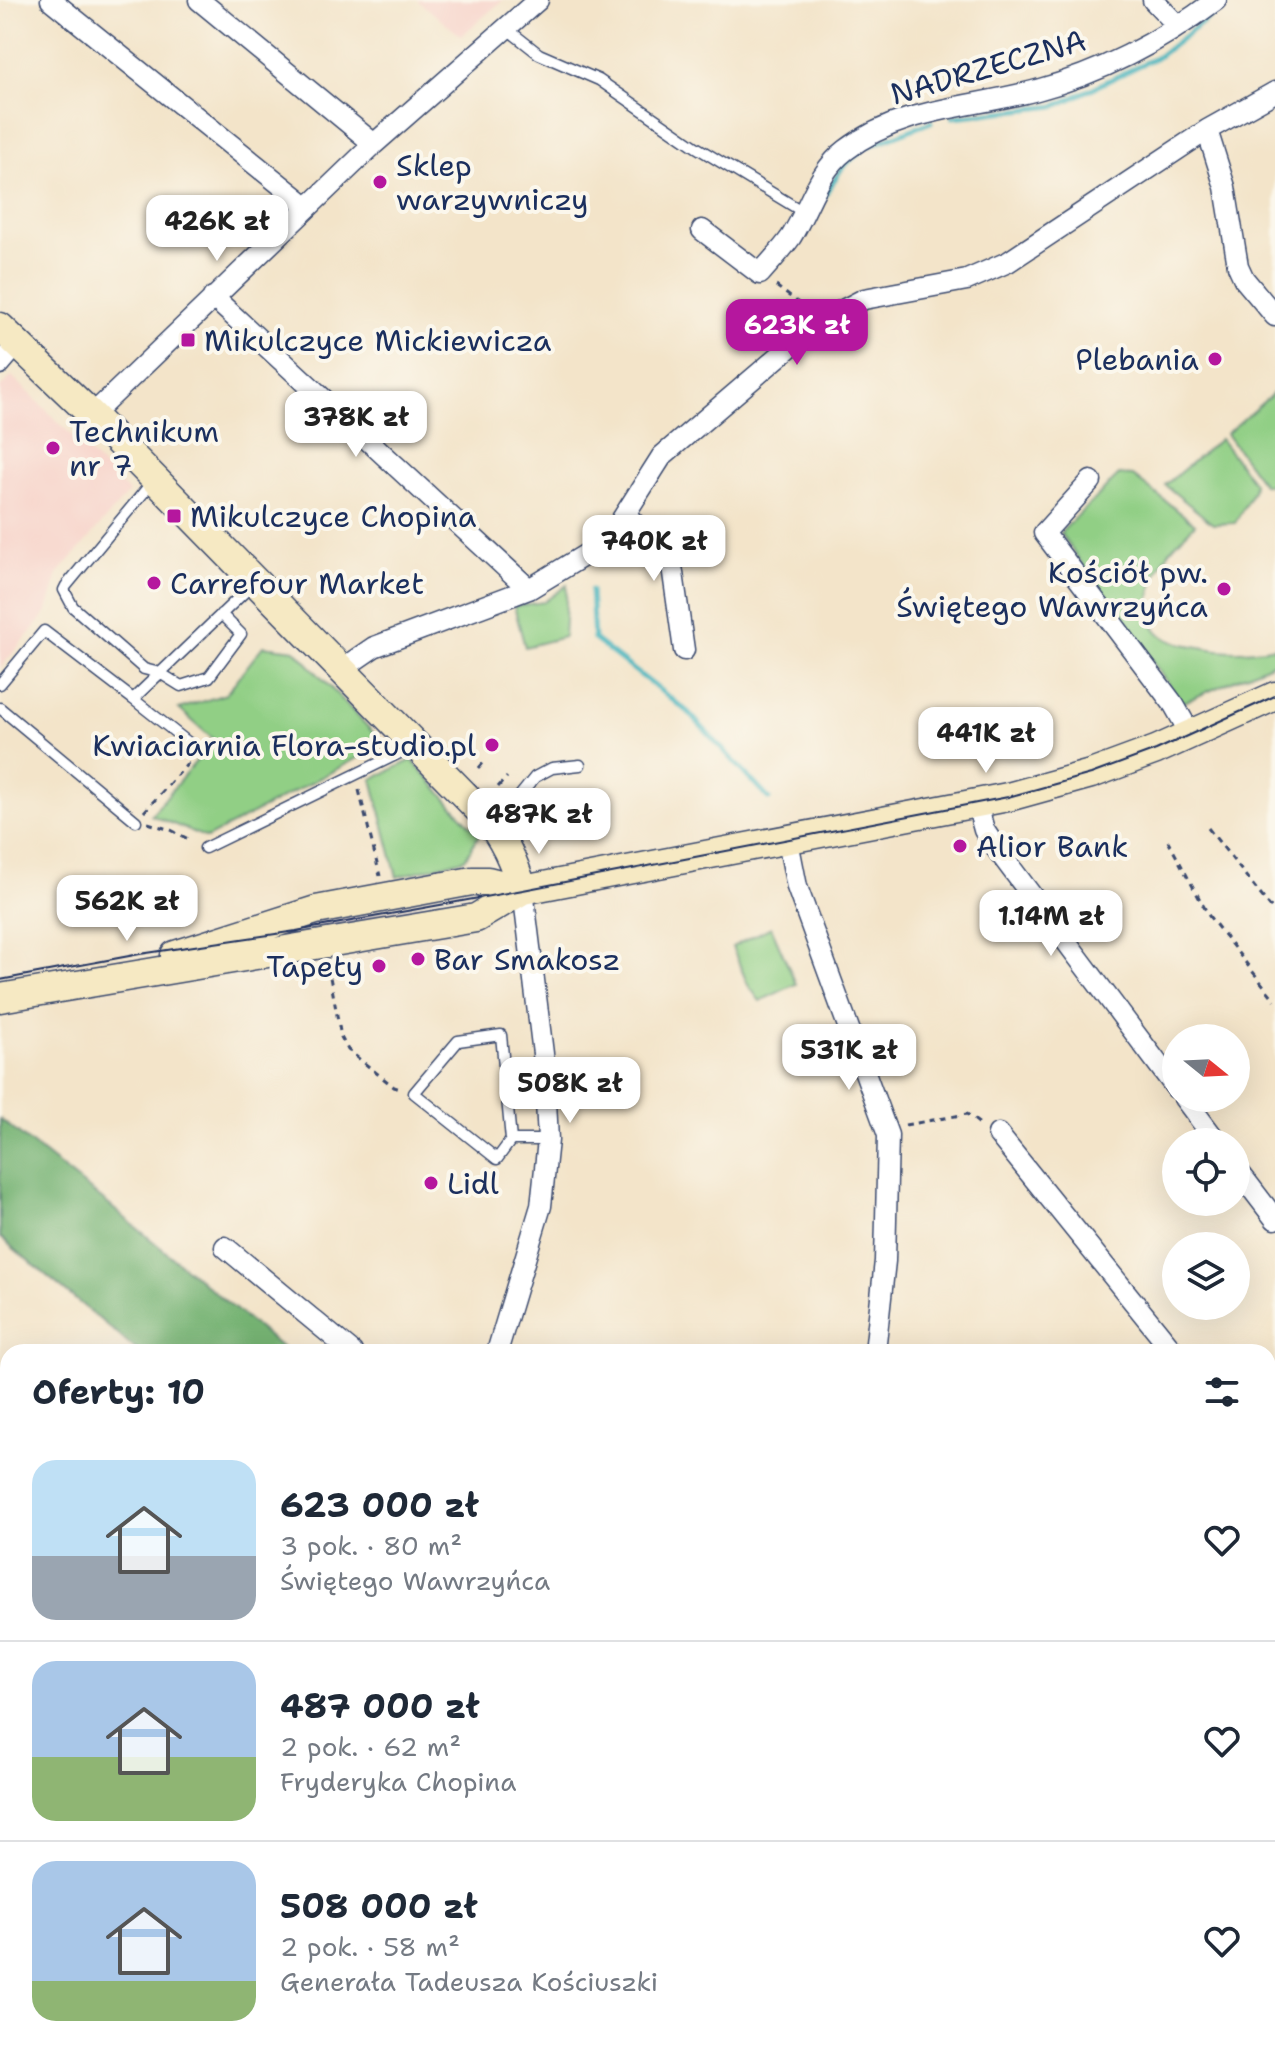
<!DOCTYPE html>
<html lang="pl">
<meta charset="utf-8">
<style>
body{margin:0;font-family:"Shantell Sans",sans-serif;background:#f2f2f3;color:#1f2937;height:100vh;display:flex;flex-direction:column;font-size:30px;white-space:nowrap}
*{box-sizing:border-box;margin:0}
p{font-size:26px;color:#747a83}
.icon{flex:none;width:44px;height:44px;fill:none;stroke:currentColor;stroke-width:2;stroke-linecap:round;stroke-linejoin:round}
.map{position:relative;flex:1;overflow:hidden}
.details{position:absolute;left:0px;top:1344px;width:1276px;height:714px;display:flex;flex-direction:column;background:#fff;border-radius:24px 24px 0 0;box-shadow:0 8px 32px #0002}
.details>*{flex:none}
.needle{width:52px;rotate:108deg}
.controls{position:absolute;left:1162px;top:1024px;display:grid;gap:16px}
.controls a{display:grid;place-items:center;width:88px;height:88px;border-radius:50%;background:#fff;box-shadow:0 8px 32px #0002;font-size:40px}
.price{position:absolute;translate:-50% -68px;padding:0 18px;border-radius:16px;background:#fff;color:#222;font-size:26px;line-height:52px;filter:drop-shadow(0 2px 4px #0008)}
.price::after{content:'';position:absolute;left:50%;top:48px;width:24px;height:18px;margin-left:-12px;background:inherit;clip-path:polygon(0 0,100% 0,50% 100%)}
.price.active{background:#b5179e;color:#fff}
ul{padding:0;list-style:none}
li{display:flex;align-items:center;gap:24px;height:200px;padding:0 32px}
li+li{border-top:2px solid #e0e1e3}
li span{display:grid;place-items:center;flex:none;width:224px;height:160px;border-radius:24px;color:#555}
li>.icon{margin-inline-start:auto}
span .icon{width:96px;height:96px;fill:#fffc;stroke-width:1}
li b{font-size:34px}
h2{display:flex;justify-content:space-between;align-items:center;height:96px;padding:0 32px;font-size:34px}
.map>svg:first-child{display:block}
.built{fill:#f7d1c8}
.industrial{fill:#d2bfc0}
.green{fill:#91cf85;stroke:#567f72;stroke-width:2}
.forest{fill:#74b272;stroke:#487068;stroke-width:2}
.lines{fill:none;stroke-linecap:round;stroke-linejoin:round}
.stream{stroke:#42b2bb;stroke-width:5}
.lane-casing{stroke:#3b4a6e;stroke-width:13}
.street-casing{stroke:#3b4a6e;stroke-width:23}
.secondary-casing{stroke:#3b4a6e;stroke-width:31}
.path{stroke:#3b4a6e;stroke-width:3;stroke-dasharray:6 6;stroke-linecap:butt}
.lane{stroke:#fff;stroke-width:10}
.street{stroke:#fff;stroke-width:20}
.secondary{stroke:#f6e9c3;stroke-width:28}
.tram{stroke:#1b2f5e;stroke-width:2}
.poi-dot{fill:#b5179e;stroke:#fbf7ec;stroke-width:3}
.labels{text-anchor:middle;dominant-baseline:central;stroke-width:8;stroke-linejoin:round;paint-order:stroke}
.street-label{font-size:30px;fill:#1b2f5e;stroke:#fbf7ec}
.poi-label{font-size:30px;fill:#1b2f5e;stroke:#fbf7ec;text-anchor:start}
</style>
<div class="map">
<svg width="1275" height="2057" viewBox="0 0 1275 2057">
<rect width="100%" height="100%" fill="#fbf7ec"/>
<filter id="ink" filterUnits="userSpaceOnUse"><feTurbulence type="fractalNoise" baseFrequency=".0125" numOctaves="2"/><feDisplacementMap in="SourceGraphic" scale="16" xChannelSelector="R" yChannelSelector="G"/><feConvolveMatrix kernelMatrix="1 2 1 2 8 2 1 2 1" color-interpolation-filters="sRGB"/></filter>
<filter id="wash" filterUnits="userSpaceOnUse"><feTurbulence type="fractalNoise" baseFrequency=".006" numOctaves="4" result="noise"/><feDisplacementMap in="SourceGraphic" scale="32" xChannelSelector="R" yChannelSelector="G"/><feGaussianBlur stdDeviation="1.8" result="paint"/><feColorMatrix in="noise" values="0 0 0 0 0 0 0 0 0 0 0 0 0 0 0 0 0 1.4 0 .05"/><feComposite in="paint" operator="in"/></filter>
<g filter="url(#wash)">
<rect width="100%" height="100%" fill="#f3e4c9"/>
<path class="built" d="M417,0H503L461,36Z
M12,376L129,492L58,574L46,614L0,668V388Z"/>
<path class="industrial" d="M448,900L449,906L320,930L319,924Z"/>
<path class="green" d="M1275,392V486L1263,484L1226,434Z
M1220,439L1254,483L1253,491L1235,523L1213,524L1165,485Z
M1119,475L1133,476L1195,524C1187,533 1176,542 1169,552C1152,577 1135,622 1169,640C1178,644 1190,645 1200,647C1223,652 1251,652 1275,647V662L1182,703L1060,533Z
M567,585L564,637L525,647L514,606L544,602Z
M263,646L295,650L384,744L207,838L151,815L214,740L179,709L226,694Z
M412,760L479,835L465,859L397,877L372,779Z
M771,927L796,984L760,1001L748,985L732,947Z
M0,1464L8,1471V1526L0,1519Z
M0,1602L8,1609V1857L0,1849Z"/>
<path class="forest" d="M0,1119L108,1204L287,1352H139L0,1237Z"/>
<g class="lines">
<path class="stream" d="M1220,9L1232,0
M953,117L1056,106L1159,56L1212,15
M869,146L931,122
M816,209L842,168L861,151
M591,590L594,639L688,712L769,799"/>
</g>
</g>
<g filter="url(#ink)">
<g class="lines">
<g class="lane-casing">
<path id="lane" d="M506,28L539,54L599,80L696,147L805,213
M154,480L66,586L64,590L73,607L144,669L160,673L181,686L209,677L241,634L221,614
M0,684L44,631L133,699L254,583
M133,699L199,751
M0,708L136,821
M493,823L514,803L535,777L552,768L580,765
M205,848L414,746
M511,1140L501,1035L458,1041L414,1093L497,1159L511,1140H548"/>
</g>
<g class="street-casing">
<path id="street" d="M51,0L308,207
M199,0L374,144
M1153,0L1178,26
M1207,130L1225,187L1238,266L1244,279L1275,316
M702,230L760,274C770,262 782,250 791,237C810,207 817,172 846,150C902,107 972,108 1037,90C1101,73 1163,40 1216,0
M213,297L529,589
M0,364L18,343
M92,415L374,144L538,0
M1091,481L1044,533L1174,705L1191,735
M626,515L669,559L672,566L684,650
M342,669L374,647L529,589L608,541L662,456L818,323L864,299L967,280L1008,262L1207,130L1275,92
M977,804L984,830L996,848L1176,1088
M788,841L797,887L888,1135L885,1261L875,1352
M1184,1098L1217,1142
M998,1134L1174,1352
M1236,1168L1275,1219
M225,1247L352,1352
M497,1352L541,1206L548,1140L544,1062L523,890
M1268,1472L1275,1481
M396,2057L399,2050
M845,2057L846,2050
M1267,2057L1275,2024"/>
</g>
<g class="secondary-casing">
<path id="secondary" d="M0,327L92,415L485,816C504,838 514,863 523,890
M175,955L316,910L472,881H488L523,890
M0,998L476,918L523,890L1008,797L1091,774L1156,750L1275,696"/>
</g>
<path class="path" d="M776,286L805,308
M479,768L484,762
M498,787L507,777
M359,790L380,876
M144,812L190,761
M148,823L171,830L192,841
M1208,828L1275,913
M1168,841L1209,916L1275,1000
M328,966L341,1037L348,1050L394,1087L400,1089
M905,1125L967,1114L981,1125
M0,1525L8,1532
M1268,1753L1275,1761
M0,1764L8,1772
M301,2050L308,2057
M430,2050L439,2057
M591,2050L601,2057
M722,2050L724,2057
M1163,2050L1169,2057
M1226,2050L1232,2057"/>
<use href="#lane" class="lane"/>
<use href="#street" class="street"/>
<use href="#secondary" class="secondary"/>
<path class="tram" d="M0,980L140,954L296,931L523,890L1008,797L1091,774L1156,750L1275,696"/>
</g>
</g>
<g class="poi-dot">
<circle cx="380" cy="182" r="8"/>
<rect x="180" y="332" width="16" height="16" rx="4"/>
<circle cx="1215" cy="359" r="8"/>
<circle cx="53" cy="448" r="8"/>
<rect x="166" y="508" width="16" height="16" rx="4"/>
<circle cx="154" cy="583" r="8"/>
<circle cx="1224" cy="589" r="8"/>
<circle cx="492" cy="745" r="8"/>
<circle cx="960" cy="846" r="8"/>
<circle cx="418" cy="959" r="8"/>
<circle cx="379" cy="966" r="8"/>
<circle cx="431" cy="1183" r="8"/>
</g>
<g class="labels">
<g class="street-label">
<text transform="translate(988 67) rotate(-16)">NADRZECZNA</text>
</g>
<g class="poi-label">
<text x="396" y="165">Sklep<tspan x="396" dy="34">warzywniczy</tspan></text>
<text x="204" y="340">Mikulczyce Mickiewicza</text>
<text x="1199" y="359" text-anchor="end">Plebania</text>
<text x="69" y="431">Technikum<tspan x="69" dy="34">nr 7</tspan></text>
<text x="190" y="516">Mikulczyce Chopina</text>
<text x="1208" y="572" text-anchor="end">Kościół pw.<tspan x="1208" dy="34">Świętego Wawrzyńca</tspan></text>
<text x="170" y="583">Carrefour Market</text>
<text x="476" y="745" text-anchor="end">Kwiaciarnia Flora-studio.pl</text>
<text x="976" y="846">Alior Bank</text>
<text x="434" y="959">Bar Smakosz</text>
<text x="363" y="966" text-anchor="end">Tapety</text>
<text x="447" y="1183">Lidl</text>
</g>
</g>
</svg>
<div class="controls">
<a><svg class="needle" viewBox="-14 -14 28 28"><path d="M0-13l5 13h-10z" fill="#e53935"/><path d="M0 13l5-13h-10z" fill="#747a83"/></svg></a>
<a><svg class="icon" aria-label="locate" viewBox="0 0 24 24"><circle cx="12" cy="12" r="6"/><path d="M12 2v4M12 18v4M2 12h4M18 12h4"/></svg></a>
<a><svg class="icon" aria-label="layers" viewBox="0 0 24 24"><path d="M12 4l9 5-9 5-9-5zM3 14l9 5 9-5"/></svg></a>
</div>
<b class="price" style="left:217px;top:263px">426K zł</b>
<b class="price active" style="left:797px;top:367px">623K zł</b>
<b class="price" style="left:356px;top:459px">378K zł</b>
<b class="price" style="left:654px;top:583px">740K zł</b>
<b class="price" style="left:986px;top:775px">441K zł</b>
<b class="price" style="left:539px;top:856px">487K zł</b>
<b class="price" style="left:127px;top:943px">562K zł</b>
<b class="price" style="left:1051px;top:958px">1.14M zł</b>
<b class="price" style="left:849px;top:1092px">531K zł</b>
<b class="price" style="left:570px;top:1125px">508K zł</b>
<section class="details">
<h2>Oferty: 10<svg class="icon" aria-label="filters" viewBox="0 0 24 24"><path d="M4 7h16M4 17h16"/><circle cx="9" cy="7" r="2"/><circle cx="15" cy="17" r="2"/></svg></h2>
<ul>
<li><span style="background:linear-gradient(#bfe0f5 60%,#9aa5b1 0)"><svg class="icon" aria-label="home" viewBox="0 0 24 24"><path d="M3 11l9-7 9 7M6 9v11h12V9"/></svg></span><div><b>623 000 zł</b><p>3 pok. · 80 m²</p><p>Świętego Wawrzyńca</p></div><svg class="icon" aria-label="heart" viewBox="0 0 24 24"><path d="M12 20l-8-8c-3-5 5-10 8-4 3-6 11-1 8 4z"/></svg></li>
<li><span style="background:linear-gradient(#a9c7e8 60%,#8fb573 0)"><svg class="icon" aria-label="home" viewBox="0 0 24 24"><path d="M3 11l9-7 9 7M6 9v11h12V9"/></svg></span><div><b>487 000 zł</b><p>2 pok. · 62 m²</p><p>Fryderyka Chopina</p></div><svg class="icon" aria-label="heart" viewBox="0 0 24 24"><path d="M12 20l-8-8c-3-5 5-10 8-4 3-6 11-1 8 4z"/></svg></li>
<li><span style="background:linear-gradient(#a9c7e8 75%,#8fb573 0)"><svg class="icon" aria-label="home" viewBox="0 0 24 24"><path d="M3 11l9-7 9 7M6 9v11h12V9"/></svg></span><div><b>508 000 zł</b><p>2 pok. · 58 m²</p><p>Generała Tadeusza Kościuszki</p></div><svg class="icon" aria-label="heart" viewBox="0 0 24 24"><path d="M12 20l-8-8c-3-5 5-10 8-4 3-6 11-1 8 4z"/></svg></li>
</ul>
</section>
</div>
